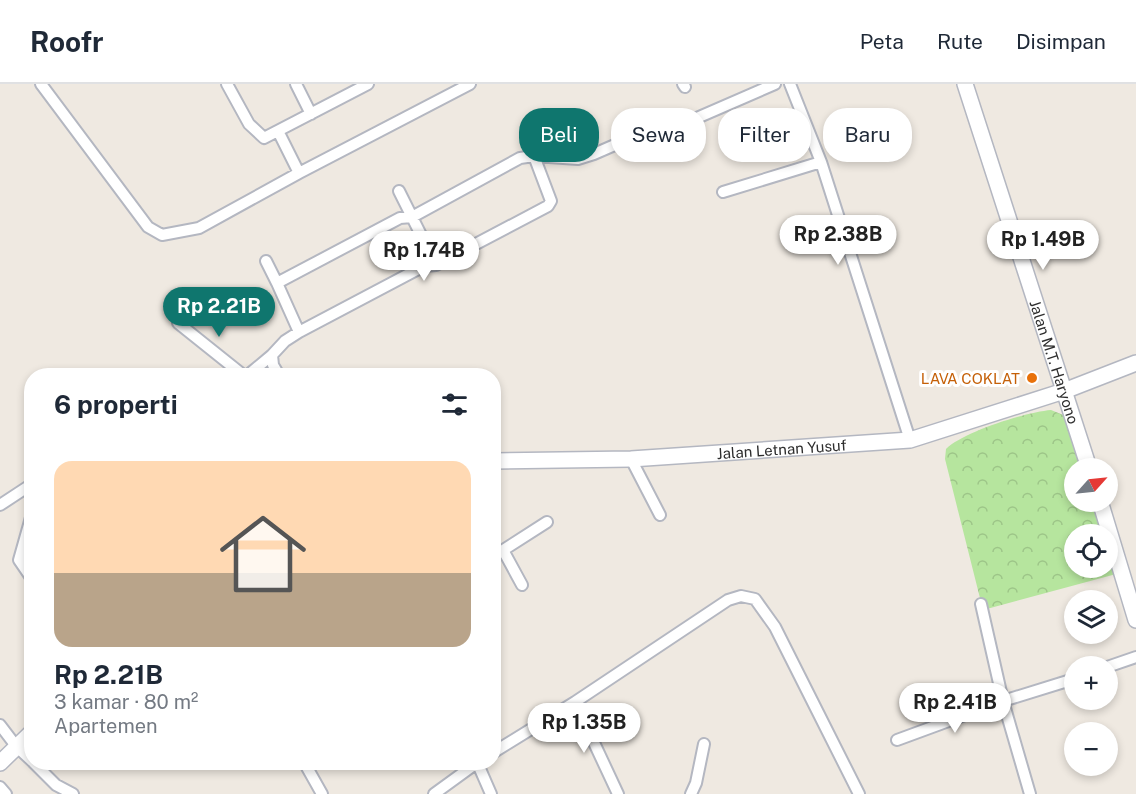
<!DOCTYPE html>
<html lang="id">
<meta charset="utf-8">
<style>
body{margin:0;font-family:"Public Sans",sans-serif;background:#f2f2f3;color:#1f2937;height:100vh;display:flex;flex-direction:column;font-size:22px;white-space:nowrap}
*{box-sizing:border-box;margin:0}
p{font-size:20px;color:#747a83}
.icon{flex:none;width:33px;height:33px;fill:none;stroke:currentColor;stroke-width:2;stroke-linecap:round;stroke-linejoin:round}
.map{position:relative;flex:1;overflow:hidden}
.side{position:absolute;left:24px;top:284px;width:477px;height:402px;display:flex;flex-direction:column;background:#fff;border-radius:24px;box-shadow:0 3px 9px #0003}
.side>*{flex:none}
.banner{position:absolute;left:519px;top:24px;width:526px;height:54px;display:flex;gap:12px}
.needle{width:39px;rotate:63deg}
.buttons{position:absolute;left:1064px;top:374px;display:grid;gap:12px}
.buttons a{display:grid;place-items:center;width:54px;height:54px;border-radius:50%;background:#fff;box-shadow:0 3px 9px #0003;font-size:30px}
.price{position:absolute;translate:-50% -51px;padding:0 14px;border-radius:21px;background:#fff;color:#222;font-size:20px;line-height:39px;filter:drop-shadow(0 2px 3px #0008)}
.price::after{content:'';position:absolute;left:50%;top:36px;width:18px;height:14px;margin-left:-9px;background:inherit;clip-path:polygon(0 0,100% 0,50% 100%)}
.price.on{background:#0f766e;color:#fff}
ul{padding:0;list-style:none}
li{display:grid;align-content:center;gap:12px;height:318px;padding:0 30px}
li+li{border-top:2px solid #e0e1e3}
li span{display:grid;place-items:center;height:186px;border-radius:18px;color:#555}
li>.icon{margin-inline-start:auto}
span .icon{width:108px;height:108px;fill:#fffc;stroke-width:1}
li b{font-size:26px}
h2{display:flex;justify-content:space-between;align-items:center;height:72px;padding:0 30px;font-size:26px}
.chip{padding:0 21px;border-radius:24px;background:#fff;box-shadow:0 3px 9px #0003;font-size:21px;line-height:54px}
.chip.on{background:#0f766e;color:#fff}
header{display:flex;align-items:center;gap:36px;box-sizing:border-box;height:84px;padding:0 30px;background:#fff;border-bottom:2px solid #e0e1e3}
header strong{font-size:28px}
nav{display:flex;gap:33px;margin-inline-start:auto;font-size:21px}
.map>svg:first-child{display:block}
.forest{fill:url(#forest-crowns);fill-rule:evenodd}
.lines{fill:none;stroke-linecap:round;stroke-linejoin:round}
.street-casing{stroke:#b4b7c1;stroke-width:14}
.secondary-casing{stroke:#b4b7c1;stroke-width:18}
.street{stroke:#fff;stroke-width:10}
.secondary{stroke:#fff;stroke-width:15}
.food-dot{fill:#e8710a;stroke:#fff;stroke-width:2}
.labels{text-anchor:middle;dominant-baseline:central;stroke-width:6;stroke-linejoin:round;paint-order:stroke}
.street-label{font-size:15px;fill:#2e2e2e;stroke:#fff}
.food-label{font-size:15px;fill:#c56008;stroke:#fff;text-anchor:end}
</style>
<header>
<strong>Roofr</strong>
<nav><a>Peta</a><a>Rute</a><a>Disimpan</a></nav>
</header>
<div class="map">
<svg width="1136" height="710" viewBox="0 0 1136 710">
<defs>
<pattern id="forest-crowns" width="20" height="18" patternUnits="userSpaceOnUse" patternTransform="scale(1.5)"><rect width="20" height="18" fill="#b6e59e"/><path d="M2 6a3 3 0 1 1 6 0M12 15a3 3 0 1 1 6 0" fill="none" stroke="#9dc588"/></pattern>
</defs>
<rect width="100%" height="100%" fill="#efe9e1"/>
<path class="forest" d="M1051,326L1073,335L1088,384H1074V417H1098L1120,489L983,526L945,375L946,365C963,348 1026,328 1051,326ZM1074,450H1107V483H1074Z"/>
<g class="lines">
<g class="street-casing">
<path id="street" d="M41,0L148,143L162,151L199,144L299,89L470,0
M227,0L249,40L264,54L368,0
M296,0L311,30
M683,0L685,3
M790,0L821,78L910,356
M278,47L299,89
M399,107L436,181
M723,108L821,78
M266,177L277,199
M178,239L243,291
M299,248L277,199L400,134L412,133L520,74L534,72L578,75L594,70L617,60L653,53L775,0
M248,291L272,271
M279,291L273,281L272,271L285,257L299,248L424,182L436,181L548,122L551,117L534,72
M631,375L660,431
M0,421L32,400
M32,430L19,476L32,495
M503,466L522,501
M494,472L547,438
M981,520L1003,617L1030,710
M1107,583L1136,573
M575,618L618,710
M0,641L16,662L32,677
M897,656L1003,617L1074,595
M494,668L575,618L728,516L741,512L755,515L775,543L859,710
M33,678L56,701L73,710
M304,678L322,710
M477,678L491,710
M0,703L6,710
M434,710L478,678
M691,710L696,699L704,660"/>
</g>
<g class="secondary-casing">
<g id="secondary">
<path id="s1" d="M965,0L1089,384"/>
<path id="s2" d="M494,377L631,375L910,356L1064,307L1136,279"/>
<path d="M1100,417L1136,536"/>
<path d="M0,679L32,648"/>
</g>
</g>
<use href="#street" class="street"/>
<use href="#secondary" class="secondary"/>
</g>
<circle class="food-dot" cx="1032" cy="294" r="6"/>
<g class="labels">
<g class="street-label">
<text stroke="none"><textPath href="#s1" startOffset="292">Jalan M.T. Haryono</textPath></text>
<text stroke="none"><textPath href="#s2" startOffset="288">Jalan Letnan Yusuf</textPath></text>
</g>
<g class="food-label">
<text x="1020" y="294">LAVA COKLAT</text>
</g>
</g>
</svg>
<div class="buttons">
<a><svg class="needle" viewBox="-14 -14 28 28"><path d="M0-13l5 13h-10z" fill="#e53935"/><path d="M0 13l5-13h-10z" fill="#747a83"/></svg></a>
<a><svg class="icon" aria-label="locate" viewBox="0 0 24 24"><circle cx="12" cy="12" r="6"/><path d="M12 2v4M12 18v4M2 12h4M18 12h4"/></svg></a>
<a><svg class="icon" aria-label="layers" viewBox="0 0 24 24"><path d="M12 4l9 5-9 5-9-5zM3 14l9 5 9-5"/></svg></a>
<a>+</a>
<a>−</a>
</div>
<b class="price" style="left:838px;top:182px">Rp 2.38B</b>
<b class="price" style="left:1043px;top:187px">Rp 1.49B</b>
<b class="price" style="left:424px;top:198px">Rp 1.74B</b>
<b class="price on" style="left:219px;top:254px">Rp 2.21B</b>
<b class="price" style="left:955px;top:650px">Rp 2.41B</b>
<b class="price" style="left:584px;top:670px">Rp 1.35B</b>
<div class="banner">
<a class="chip on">Beli</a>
<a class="chip">Sewa</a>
<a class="chip">Filter</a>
<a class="chip">Baru</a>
</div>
<section class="side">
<h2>6 properti<svg class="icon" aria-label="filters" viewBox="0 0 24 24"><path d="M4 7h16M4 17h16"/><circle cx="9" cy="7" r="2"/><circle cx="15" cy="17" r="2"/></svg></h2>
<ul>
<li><span style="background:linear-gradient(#ffd9b3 60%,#b9a48a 0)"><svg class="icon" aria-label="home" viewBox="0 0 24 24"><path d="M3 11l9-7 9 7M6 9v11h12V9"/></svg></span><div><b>Rp 2.21B</b><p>3 kamar · 80 m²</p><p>Apartemen</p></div></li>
</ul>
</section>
</div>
